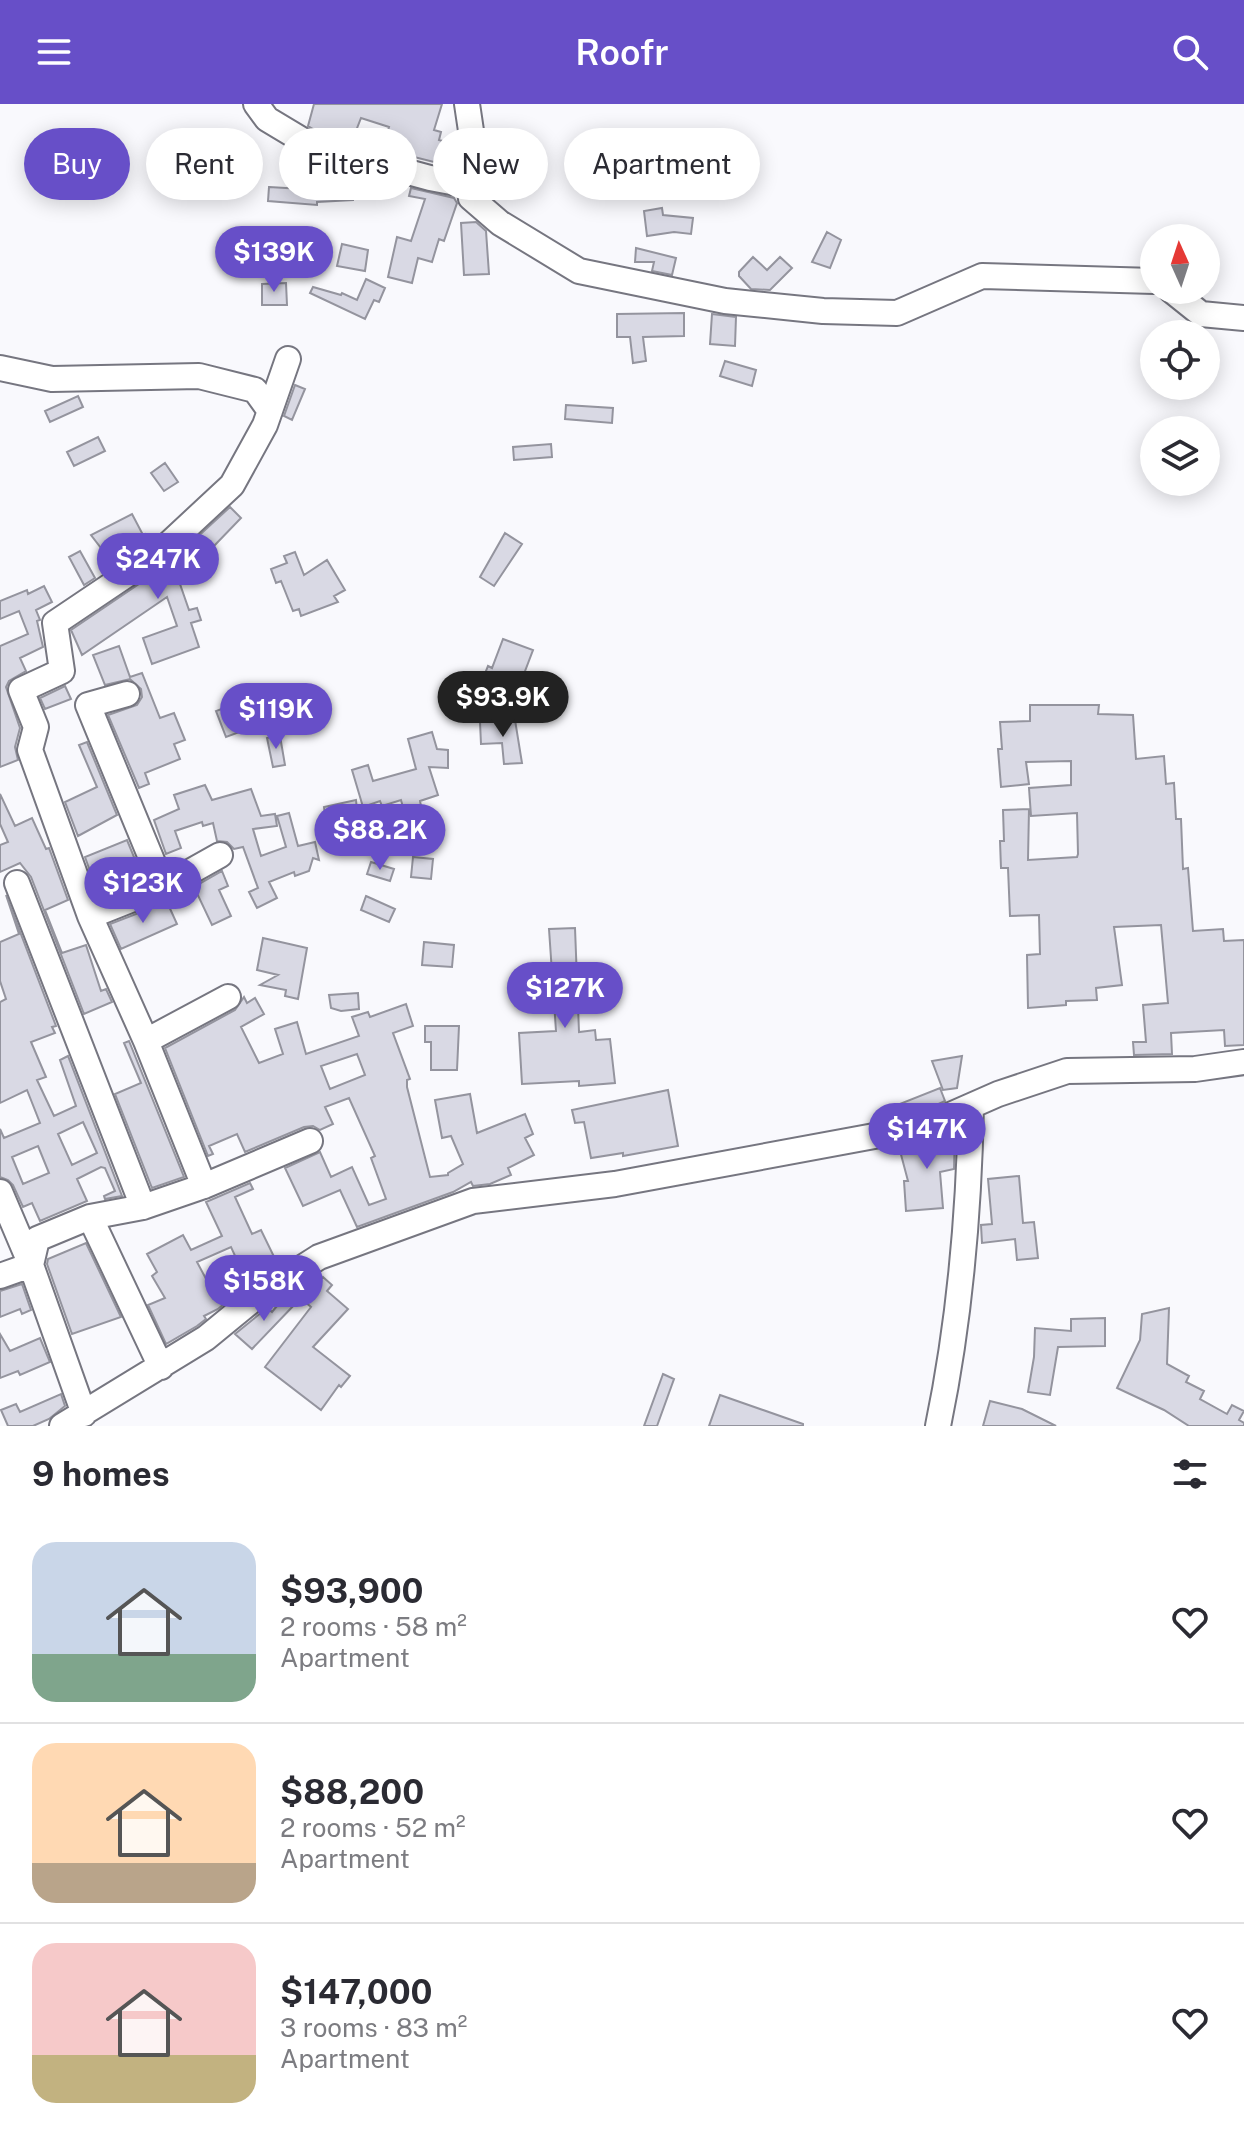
<!DOCTYPE html>
<meta charset="utf-8">
<style>
body{margin:0;font-family:"Public Sans",sans-serif;background:#f2f2f3;color:#2b2b33;height:100vh;display:flex;flex-direction:column;font-size:30px;white-space:nowrap}
*{box-sizing:border-box;margin:0}
p{font-size:26px;color:#7c7c81}
.icon{flex:none;width:44px;height:44px;fill:none;stroke:currentColor;stroke-width:2;stroke-linecap:round;stroke-linejoin:round}
.map{position:relative;height:1322px;overflow:hidden}
.side{display:flex;flex-direction:column;background:#fff;flex:1}
.side>*{flex:none}
.banner{position:absolute;left:24px;top:24px;width:800px;height:72px;display:flex;gap:16px}
.needle{width:52px;rotate:357deg}
.buttons{position:absolute;left:1140px;top:120px;display:grid;gap:16px}
.buttons a{display:grid;place-items:center;width:80px;height:80px;border-radius:50%;background:#fff;box-shadow:0 4px 20px #0003;font-size:40px}
.price{position:absolute;translate:-50% -68px;padding:0 18px;border-radius:28px;background:#674fc8;color:#fff;font-size:26px;line-height:52px;filter:drop-shadow(0 2px 4px #0008)}
.price::after{content:'';position:absolute;left:50%;top:48px;width:24px;height:18px;margin-left:-12px;background:inherit;clip-path:polygon(0 0,100% 0,50% 100%)}
.price.selected{background:#222;color:#fff}
ul{padding:0;list-style:none}
li{display:flex;align-items:center;gap:24px;height:200px;padding:0 32px}
li+li{border-top:2px solid #e1e1e2}
li span{display:grid;place-items:center;flex:none;width:224px;height:160px;border-radius:24px;color:#555}
li>.icon{margin-inline-start:auto}
span .icon{width:96px;height:96px;fill:#fffc;stroke-width:1}
li b{font-size:34px}
h2{display:flex;justify-content:space-between;align-items:center;height:96px;padding:0 32px;font-size:34px}
.chip{padding:0 28px;border-radius:36px;background:#fff;box-shadow:0 4px 20px #0003;font-size:28px;line-height:72px}
.chip.selected{background:#674fc8;color:#fff}
header{display:flex;justify-content:space-between;align-items:center;height:104px;padding:0 32px;background:#674fc8;color:#fff;font-size:36px;font-weight:600}
.map>svg:first-child{display:block}
.building{fill:#d9d9e4;stroke:#94949e;stroke-width:2;fill-rule:evenodd}
.lines{fill:none;stroke-linecap:round;stroke-linejoin:round}
.minor-casing{stroke:#767680;stroke-width:28}
.minor{stroke:#fff;stroke-width:24}
</style>
<header><svg class="icon" aria-label="menu" viewBox="0 0 24 24"><path d="M4 6h16M4 12h16M4 18h16"/></svg>Roofr<svg class="icon" aria-label="search" viewBox="0 0 24 24"><circle cx="10" cy="10" r="6"/><path d="M15 15l6 6"/></svg></header>
<div class="map">
<svg width="1244" height="1322" viewBox="0 0 1244 1322">
<rect width="100%" height="100%" fill="#f9f9fd"/>
<path class="building" d="M314,0H442L434,26L441,28L439,36L458,41L462,65L382,45L389,23L361,14L352,37L318,28L308,22Z
M269,83L353,88V96L317,98V101L268,97Z
M411,84L454,94L457,99L444,137L439,135L432,158L418,154L412,179L388,173L397,133L411,137L425,95L409,92Z
M662,104L663,111L693,114L691,130L674,128L647,132L644,107Z
M476,118L486,127L489,170L464,171L461,119Z
M827,128L841,136L830,164L812,158Z
M342,140L368,146L365,167L337,162Z
M636,144L676,154L672,171L652,167L654,158H635Z
M753,153L767,166L780,153L792,164L770,186L751,185L739,172V168Z
M366,175L385,184L379,198L374,196L365,215L310,189L313,183L341,191L342,189L357,196Z
M286,179L287,201H262V180Z
M684,209V232L643,233L646,257L633,259L630,233H617V210Z
M712,210L736,213L735,242L710,240Z
M725,257L756,266L752,282L720,272Z
M295,281L305,285L292,316L284,312Z
M78,292L83,303L50,318L45,307Z
M566,301L613,304L612,319L565,315Z
M98,333L105,347L74,362L67,348Z
M551,340L552,353L514,356L513,343Z
M165,359L178,378L164,387L151,369Z
M230,403L241,414L213,443L211,441L192,458L198,464L180,480L189,506L197,504L201,516L191,519L199,543L152,560L143,534L177,522L167,493L82,551L71,526L167,461Z
M132,410L143,431L145,430L150,437L114,461L91,431Z
M505,429L522,440L494,482L480,473Z
M80,447L95,474L84,481L69,453Z
M295,448L304,471L327,456L345,486L334,492L338,498L301,512L299,505L293,507L281,477L276,479L271,465L287,459L284,452Z
M44,482L52,498L36,506L40,516L37,517L43,543L20,554L26,567L9,577L6,583L20,624L15,643L18,656L0,663V542L28,530L19,507L0,515V497L27,486L28,490Z
M503,535L533,546L511,604L477,590L488,562L492,564Z
M119,542L130,573L142,569L160,614L174,609L185,636L174,640L180,655L145,669L149,680L139,684L108,611L137,601L142,593L141,585L130,575L105,581L93,551Z
M65,582L71,595L45,605L40,594Z
M283,588L292,615L281,619L271,592Z
M235,600L245,626L226,633L216,607Z
M1030,601H1099L1098,610L1133,611L1136,655L1164,652L1166,680L1174,679L1176,715H1181L1183,765L1188,764L1193,827L1223,825L1224,837L1244,836V941L1225,942L1224,926L1171,929L1172,950L1134,951L1133,938H1146L1143,901L1168,899L1161,821L1114,823L1122,881L1096,884L1097,896L1066,897V901L1028,904L1027,851L1040,850L1039,811L1010,812L1008,764H1001L1000,737H1004L1003,706L1029,705L1028,756L1077,753L1078,750L1077,709L1031,712L1029,684L1071,681V657L1026,658L1029,680L1001,683L998,645H1002L1000,618L1030,617Z
M515,616L522,659L504,660L502,639L481,640L480,618Z
M432,628L437,645L448,646V664L429,663L438,691L420,697L421,702L404,707L401,696L382,702L380,697L363,703L352,666L368,661L373,677L416,665L408,635Z
M280,632L285,661L273,663L267,634Z
M87,638L117,711L78,732L65,698L97,683L79,641Z
M205,681L212,696L251,685L261,712L275,710L277,722L253,725L261,752L286,743L277,712L289,709L298,742L315,738L319,756L313,754L309,767L295,772L294,768L269,778L277,794L257,804L249,788L258,784L243,743L234,745L227,738L217,737L213,719L203,722L202,718L175,727L181,744L166,750L154,716L179,705L174,691Z
M0,690L15,722L32,714L46,745L49,744L68,796L45,806L62,849L86,841L101,887L106,885L112,898L84,910L31,773L20,759L0,768V741L8,738L0,720Z
M356,696L358,717L339,720L340,725L327,727L324,703Z
M127,736L143,775L99,792L85,753Z
M413,753L433,755L431,775L411,773Z
M371,758L394,765L390,777L367,770Z
M222,767L228,782L219,786L231,812L212,821L194,783Z
M6,791L56,922L52,923L55,929L31,938L46,973L37,976L54,1012L76,1002L60,956L68,952L122,1092L105,1095L104,1092L115,1087L105,1064L101,1063L77,1075L87,1097L40,1117L32,1099L23,1103L13,1081L8,1076L0,1073V1025L4,1034L40,1019L27,986L0,999V898L6,895L0,877V838L19,830ZM83,1018L97,1049L72,1061L58,1030ZM38,1042L49,1069L23,1080L12,1053Z
M366,792L395,805L389,818L361,806Z
M167,798L177,820L121,845L110,820Z
M575,824L579,928L595,926L596,936L610,935L615,979L579,982V977L522,980L519,929L556,927L549,825Z
M263,834L307,844L298,895L285,892L286,886L260,881L278,871L257,866Z
M424,838L454,841L452,863L422,861Z
M358,889L359,905L341,907L331,904L329,891Z
M244,893L247,899L255,894L264,910L241,923L259,959L283,950L275,925L297,918L306,950L359,932L352,913L368,908L370,913L406,900L413,922L393,929L410,975L407,976V983L430,1073L448,1071V1069L463,1060L451,1032L442,1034L435,996L470,990L477,1029L525,1010L533,1030L525,1034L534,1051L508,1064L511,1071L490,1080L473,1082L471,1078L453,1088L357,1123L340,1086L303,1102L285,1064L320,1048L331,1073L352,1063L369,1101L386,1095L371,1054L375,1052L349,994L325,1003L333,1020L320,1026L313,1022L304,1023L245,1048L237,1030L209,1042L213,1050L208,1052L165,944L235,906ZM357,950L365,971L330,985L321,962Z
M425,922H459L457,966H431V938H425Z
M129,937L184,1073L152,1084L115,990L141,979L124,939Z
M962,952L957,984L943,986L932,957Z
M940,984L945,997L919,1009L890,1014L887,1005Z
M668,986L678,1042L623,1052V1049L591,1054L584,1018L575,1019L572,1006Z
M955,1028L954,1065L940,1068L943,1104L906,1107L904,1077H908L899,1043Z
M1019,1072L1023,1119L1034,1118L1038,1154L1017,1156L1015,1135L982,1139L981,1121L992,1120L988,1075Z
M250,1079L253,1085L235,1093L252,1130L261,1126L278,1161L248,1180L231,1143L197,1158L213,1188L236,1176L244,1183L218,1205L204,1212L206,1215L197,1222L166,1240L148,1201L165,1194L152,1172L157,1168L147,1150L183,1131L191,1146L222,1132L206,1098Z
M86,1139L121,1213L72,1230L47,1160L48,1155Z
M323,1173L332,1181L327,1187L348,1205L313,1243L350,1272L341,1283L339,1281L321,1306L265,1263L311,1203L304,1197Z
M22,1180L31,1206L22,1210L20,1205L0,1213V1187Z
M286,1191L296,1199L252,1245L235,1230L267,1204L272,1208Z
M1169,1204L1167,1260L1189,1272L1186,1278L1204,1287L1200,1295L1227,1310L1232,1301L1244,1307L1239,1316L1244,1319V1322H1189L1164,1306L1117,1284L1140,1236L1142,1210Z
M1105,1214V1242L1058,1243L1050,1291L1028,1288L1034,1253L1035,1224L1071,1227V1215Z
M0,1230L10,1247L40,1234L50,1258L20,1271L18,1267L0,1274Z
M663,1270L674,1275L657,1322H644Z
M61,1290L65,1302L49,1315L33,1322H8L1,1306L16,1300L20,1308Z
M720,1291L803,1320V1322H709Z
M990,1297L1022,1305L1056,1322H983Z"/>
<g class="lines">
<g class="minor-casing">
<path id="minor" d="M256,0L267,15L312,42L430,74L472,82
M467,0L477,67L471,94L500,119L579,167L725,197L823,207L897,209L982,172L1154,177
M1171,186L1201,210L1244,214
M0,264L52,275L199,272L255,286L270,307
M127,590L88,601L163,783
M17,779L143,1103
M90,812L163,783L220,751
M146,937L228,893
M204,1082L146,937L90,812L30,646L36,623L21,586L62,567L55,519L159,449L232,381L265,321L288,255
M0,1088L31,1161L84,1310
M90,1113L161,1263
M0,1172L31,1161L37,1135L90,1113L143,1103L204,1082L310,1037
M62,1322L206,1234L256,1193L319,1153L473,1097L615,1080L923,1023L998,990L1067,967L1195,965L1244,958
M938,1322C960,1216 969,1109 971,1002"/>
</g>
<use href="#minor" class="minor"/>
</g>
</svg>
<div class="buttons">
<a><svg class="needle" viewBox="-14 -14 28 28"><path d="M0-13l5 13h-10z" fill="#e53935"/><path d="M0 13l5-13h-10z" fill="#7c7c81"/></svg></a>
<a><svg class="icon" aria-label="locate" viewBox="0 0 24 24"><circle cx="12" cy="12" r="6"/><path d="M12 2v4M12 18v4M2 12h4M18 12h4"/></svg></a>
<a><svg class="icon" aria-label="layers" viewBox="0 0 24 24"><path d="M12 4l9 5-9 5-9-5zM3 14l9 5 9-5"/></svg></a>
</div>
<b class="price" style="left:274px;top:190px">$139K</b>
<b class="price" style="left:158px;top:497px">$247K</b>
<b class="price selected" style="left:503px;top:635px">$93.9K</b>
<b class="price" style="left:276px;top:647px">$119K</b>
<b class="price" style="left:380px;top:768px">$88.2K</b>
<b class="price" style="left:143px;top:821px">$123K</b>
<b class="price" style="left:565px;top:926px">$127K</b>
<b class="price" style="left:927px;top:1067px">$147K</b>
<b class="price" style="left:264px;top:1219px">$158K</b>
<div class="banner">
<a class="chip selected">Buy</a>
<a class="chip">Rent</a>
<a class="chip">Filters</a>
<a class="chip">New</a>
<a class="chip">Apartment</a>
</div>
</div>
<section class="side">
<h2>9 homes<svg class="icon" aria-label="filters" viewBox="0 0 24 24"><path d="M4 7h16M4 17h16"/><circle cx="9" cy="7" r="2"/><circle cx="15" cy="17" r="2"/></svg></h2>
<ul>
<li><span style="background:linear-gradient(#c9d6e8 70%,#7fa58c 0)"><svg class="icon" aria-label="home" viewBox="0 0 24 24"><path d="M3 11l9-7 9 7M6 9v11h12V9"/></svg></span><div><b>$93,900</b><p>2 rooms · 58 m²</p><p>Apartment</p></div><svg class="icon" aria-label="heart" viewBox="0 0 24 24"><path d="M12 20l-8-8c-3-5 5-10 8-4 3-6 11-1 8 4z"/></svg></li>
<li><span style="background:linear-gradient(#ffd9b3 75%,#b9a48a 0)"><svg class="icon" aria-label="home" viewBox="0 0 24 24"><path d="M3 11l9-7 9 7M6 9v11h12V9"/></svg></span><div><b>$88,200</b><p>2 rooms · 52 m²</p><p>Apartment</p></div><svg class="icon" aria-label="heart" viewBox="0 0 24 24"><path d="M12 20l-8-8c-3-5 5-10 8-4 3-6 11-1 8 4z"/></svg></li>
<li><span style="background:linear-gradient(#f6c9c9 70%,#c2b280 0)"><svg class="icon" aria-label="home" viewBox="0 0 24 24"><path d="M3 11l9-7 9 7M6 9v11h12V9"/></svg></span><div><b>$147,000</b><p>3 rooms · 83 m²</p><p>Apartment</p></div><svg class="icon" aria-label="heart" viewBox="0 0 24 24"><path d="M12 20l-8-8c-3-5 5-10 8-4 3-6 11-1 8 4z"/></svg></li>
</ul>
</section>
